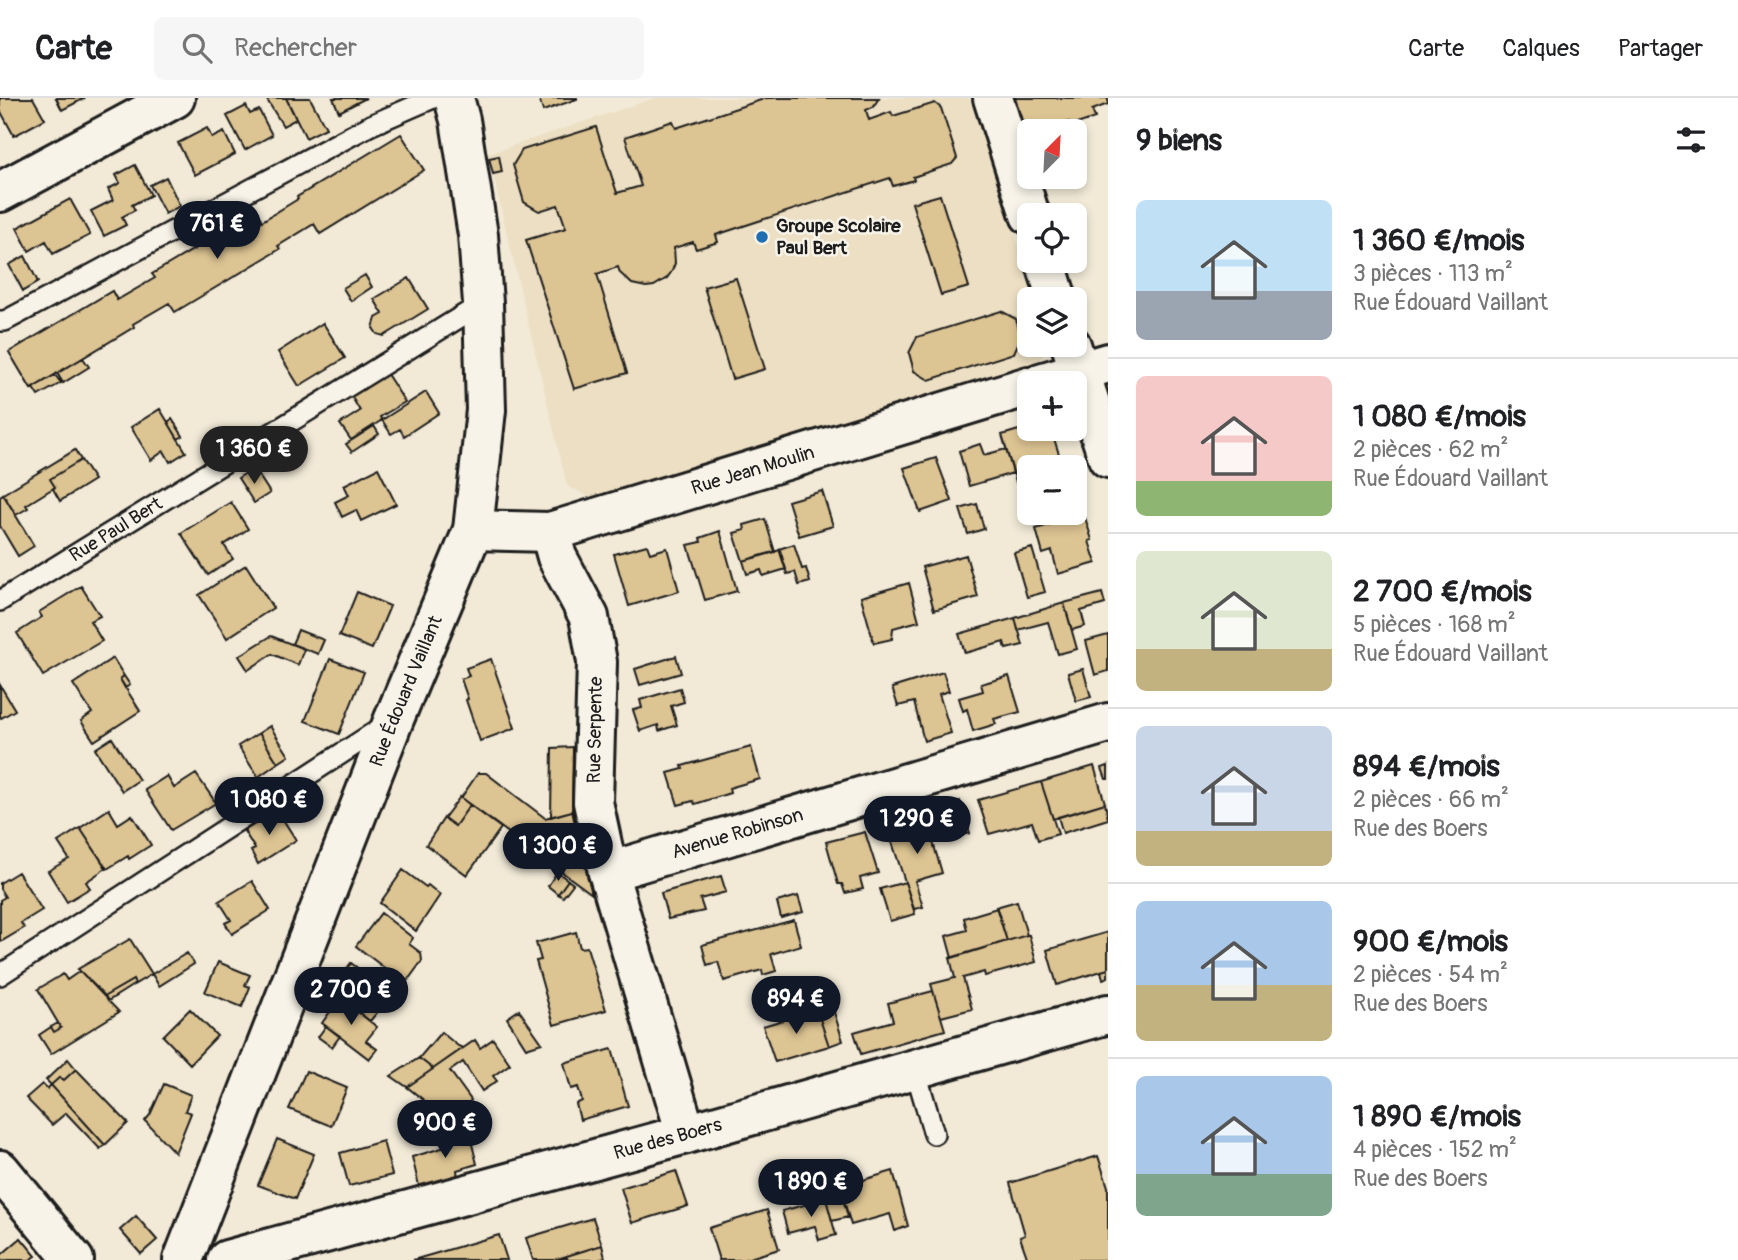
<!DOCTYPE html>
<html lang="fr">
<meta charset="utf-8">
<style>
body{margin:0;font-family:Pangolin,sans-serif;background:#f6f6f6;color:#202124;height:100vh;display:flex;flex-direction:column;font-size:26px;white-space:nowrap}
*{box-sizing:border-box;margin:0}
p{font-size:23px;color:#757577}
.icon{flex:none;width:38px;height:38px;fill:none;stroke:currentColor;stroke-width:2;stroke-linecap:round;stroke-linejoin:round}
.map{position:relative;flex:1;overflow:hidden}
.side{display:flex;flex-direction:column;background:#fff;width:630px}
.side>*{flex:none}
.needle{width:46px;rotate:24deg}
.tools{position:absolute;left:1017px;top:21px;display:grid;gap:14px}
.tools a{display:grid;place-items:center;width:70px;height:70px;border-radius:10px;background:#fff;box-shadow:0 4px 10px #0003;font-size:35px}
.price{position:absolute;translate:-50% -60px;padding:0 16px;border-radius:24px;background:#111827;color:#fff;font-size:23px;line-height:46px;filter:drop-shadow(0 2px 4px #0008)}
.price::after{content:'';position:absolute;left:50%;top:42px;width:21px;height:16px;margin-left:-10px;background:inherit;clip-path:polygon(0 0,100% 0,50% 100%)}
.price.current{background:#222;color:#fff}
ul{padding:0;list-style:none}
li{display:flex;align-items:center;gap:21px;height:175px;padding:0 28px}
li+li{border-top:2px solid #e0e0e0}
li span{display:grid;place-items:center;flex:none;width:196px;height:140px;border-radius:10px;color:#555}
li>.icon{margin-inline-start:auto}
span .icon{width:84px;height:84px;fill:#fffc;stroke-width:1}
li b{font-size:30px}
h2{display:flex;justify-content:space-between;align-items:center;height:84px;padding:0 28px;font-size:30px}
header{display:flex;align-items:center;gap:42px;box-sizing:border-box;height:98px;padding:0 35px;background:#fff;border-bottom:2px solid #e0e0e0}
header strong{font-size:33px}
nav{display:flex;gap:38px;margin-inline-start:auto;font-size:24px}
.search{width:490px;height:63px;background:#f6f6f6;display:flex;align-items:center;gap:18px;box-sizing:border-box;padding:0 24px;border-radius:10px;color:#757577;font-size:26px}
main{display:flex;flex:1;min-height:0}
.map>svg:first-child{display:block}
.built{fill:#ecdfc3}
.building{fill:#ddc493;stroke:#1c1c1c;stroke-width:2}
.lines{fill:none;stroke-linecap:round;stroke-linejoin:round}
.lane-casing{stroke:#1c1c1c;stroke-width:24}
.street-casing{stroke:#1c1c1c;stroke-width:44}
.secondary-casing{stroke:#1c1c1c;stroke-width:44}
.lane{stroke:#f7f3e8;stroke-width:19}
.street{stroke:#f7f3e8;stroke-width:38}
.secondary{stroke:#f7f3e8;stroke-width:38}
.poi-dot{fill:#1f6fb2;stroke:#f7f3e8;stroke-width:2.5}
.labels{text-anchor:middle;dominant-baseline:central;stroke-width:5;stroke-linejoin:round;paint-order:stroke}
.poi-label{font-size:19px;font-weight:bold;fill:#1c1c1c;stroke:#f7f3e8;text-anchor:start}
.street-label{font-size:19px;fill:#1c1c1c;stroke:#f7f3e8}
</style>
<header>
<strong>Carte</strong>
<div class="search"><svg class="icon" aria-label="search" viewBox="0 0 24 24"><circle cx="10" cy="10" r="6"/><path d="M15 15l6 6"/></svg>Rechercher</div>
<nav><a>Carte</a><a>Calques</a><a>Partager</a></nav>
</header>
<main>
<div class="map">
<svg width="1108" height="1162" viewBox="0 0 1108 1162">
<rect width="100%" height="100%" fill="#f2ead7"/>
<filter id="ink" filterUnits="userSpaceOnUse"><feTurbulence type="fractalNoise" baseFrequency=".0143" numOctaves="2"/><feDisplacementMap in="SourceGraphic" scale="14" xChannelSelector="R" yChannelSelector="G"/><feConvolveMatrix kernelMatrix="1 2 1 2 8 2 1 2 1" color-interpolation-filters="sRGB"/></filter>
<g filter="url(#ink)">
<path class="built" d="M655,0H969L1036,201H1029V247H1048L1037,268L594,401L567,388L488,56Z"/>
<path class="building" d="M0,0H33L45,21L14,38L0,12Z
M56,0H85L62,12Z
M271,0H286L296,21L283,28L267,2Z
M286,0H310L326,30L306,40Z
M333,0H366L339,14Z
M539,0H577V1L543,13Z
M767,0H879L873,9L866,12L869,22L891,14L893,18L935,5L941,10L957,60L952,66L913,79L914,82L893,88L890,80L716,137L718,144L696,151L693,144L674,150L675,165L672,173L667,180L654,188L646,189L632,186L620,175L618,169L597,176L627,275L574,291L526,142L566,130L558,107L539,113L524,104L513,67L522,52L596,29L617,95L641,88L625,39L673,23L676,30Z
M1012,0H1108V6L1092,12L1095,20L1071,28L1069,24L1040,33H1029V37L1027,38L1024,36Z
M246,8L250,16L259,12L272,37L245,52L227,18Z
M207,30L212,40L224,34L235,56L195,77L178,45Z
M401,36L424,72L320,136L314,126L278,148L280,151L175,214L169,205L133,226L134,229L31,291L9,254L112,193L117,202L155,180L152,176L257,114L262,123L298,101L297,99Z
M499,58L502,74L493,76L489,60Z
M135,67L151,97L132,107L135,112L122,119L126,127L104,138L91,113L113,102L108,91L120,85L116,77Z
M166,79L180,108L165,116L150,87Z
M940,97L969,189L941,197L912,105Z
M70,101L90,137L53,156L46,143L29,153L17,130Z
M25,158L38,184L23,193L9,167Z
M365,177L372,189L351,203L343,190Z
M409,180L428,211L384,238L377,236L373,230L376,220L383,216L374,201Z
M736,180L765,271L732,281L704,189Z
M1001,213L1016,221L1021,239L1014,255L929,282L914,273L909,255L917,239Z
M323,225L345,260L299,288L278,254Z
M83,260L89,269L63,285L57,275Z
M385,273L405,304L380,319L382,322L351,342L340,326L360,313L350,296Z
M55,277L61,285L38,298L33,290Z
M426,294L439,315L404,338L400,331L391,336L382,322Z
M160,311L186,354L170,364L164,353L151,362L131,329Z
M172,321L183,338L178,341L168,324Z
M374,328L379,336L352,354L346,346Z
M1029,329V331H1051L1063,369H1029V383L1017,387L1002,337Z
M980,346L984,357L1006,351L1013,375L969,388L959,353Z
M75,352L81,362L50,381L55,389L26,407L28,410L16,417L3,396Z
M936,360L952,403L920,414L904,370Z
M81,362L94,382L60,403L53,391L55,389L50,381Z
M254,370L270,395L254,405L238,380Z
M378,370L396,406L361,423L356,412L342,419L335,404L349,397L344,387Z
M822,393L833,428L799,438L788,403Z
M3,396L34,448L18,458L0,428V398Z
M231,404L248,431L224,447L233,461L208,477L181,435Z
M977,406L984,431L968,436L960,411Z
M1084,416L1092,442L1089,443L1096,465L1058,476L1052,453L1043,456L1036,431Z
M765,421L775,454L743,463L734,435L745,432L744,427Z
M720,433L737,493L705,502L688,447L701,444L700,440Z
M794,446L802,471L806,470L810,484L799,487L795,474L787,476L779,451Z
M647,447L650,455L667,450L679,493L629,508L614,456Z
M1032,450L1045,494L1027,499L1014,455Z
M780,452L786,471L763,478L761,472L747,476L743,463Z
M966,457L978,499L934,512L922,469Z
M246,467L273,510L227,540L199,497Z
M909,485L919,523L893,530L892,541L874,545L861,499Z
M81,488L100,518L90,523L102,543L43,578L17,535L42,519L39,514Z
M357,494L390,508L372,551L339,538Z
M1102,495L1105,506L1081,513L1085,528L1072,532L1064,505Z
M1064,505L1077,551L1058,556L1048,524L1018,532L1015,520Z
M1015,520L1023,547L1006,551L1004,544L965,555L959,536Z
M298,532L324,542L318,556L292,546Z
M1108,537V573L1095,577L1086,543Z
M271,538L304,551L298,567L272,556L248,572L239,558Z
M676,558L681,575L640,587L635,571Z
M113,560L124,578L120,581L140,613L94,643L81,623L92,615L73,586Z
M330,561L364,574L339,636L305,623Z
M491,561L515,630L480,643L466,602L468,601L461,581L469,578L466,570Z
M1083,571L1091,599L1076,603L1068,575Z
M943,574L949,593L939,596L951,635L924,643L914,604L898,608L892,590Z
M124,578L130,587L125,590L120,581Z
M1009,578L1020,614L994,621L996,626L973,633L967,611L963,613L959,600L983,593L981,586Z
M0,587L15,612L1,620L0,618Z
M680,590L684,604L671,608L677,627L659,633L658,627L640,633L633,612L642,610L640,602Z
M270,628L289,658L278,665L259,635Z
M259,635L278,665L258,679L238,648Z
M112,640L139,682L122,693L95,651Z
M573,649L572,713L551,719L552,650Z
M751,649L760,681L729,690L730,695L695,706L693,703L678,707L668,675L683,671L682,668Z
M1094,668L1105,705L1053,721L1041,684Z
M1108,668V681H1106L1102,670Z
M478,675H486L545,720L572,713L592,796L461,700Z
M196,676L216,705L171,732L145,692L167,678L174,690Z
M1041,684L1058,736L1038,742L1032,724L989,736L978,702Z
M460,699L470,707L455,728L444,720Z
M960,703L970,735L955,739L945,707Z
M1105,705L1108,721L1063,735L1058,719Z
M470,707L501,730L467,777L426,747L444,720L455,728Z
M109,711L118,726L132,717L151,747L129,761L128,758L107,771L80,730Z
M277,712L296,742L258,766L251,753L255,751L244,733Z
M925,717L942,775L915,783L923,809L914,811L891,741L909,736L905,722Z
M80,730L106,770L86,784L90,790L67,804L48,773L69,761L58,744Z
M865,734L878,775L860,780L863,791L845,795L842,786H838L826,744Z
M520,745L536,757L527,770L510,758Z
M403,772L426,789L428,787L440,797L416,833L380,805Z
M18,774L42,812L21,825L24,830L2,843L0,842V802L5,799L0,791V785Z
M557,774L568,782L558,796L548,788Z
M721,778L726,794L700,801L704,813L668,821L661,795Z
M568,782L573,786L563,799L558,796Z
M252,783L270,812L232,836L225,825L231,822L219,803Z
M905,784L915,816L890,823L880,791Z
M798,798L803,814L781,820L777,804Z
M1017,803L1027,837L1007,843L996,809Z
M997,810L1007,843L952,860L946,838L967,832L964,820Z
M381,815L413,840L409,846L421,855L422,863L408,882H400L356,848Z
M794,822L801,847L771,856L776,873L763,877L762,872L724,883L718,864L707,867L702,847Z
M576,834L580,850L587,849L606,912L554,927L536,863L541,862L536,845Z
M1108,834V871L1057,887L1047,852Z
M1027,837H1029L1036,864L985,878L984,874L963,880L972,911L941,919L931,886L955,880L950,860Z
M130,841L152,876L135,886L133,882L105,898L78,871Z
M187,855L194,866L159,888L152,876Z
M218,864L250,877L245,887L250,889L242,909L205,894Z
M351,865L392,896L380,911L366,901L357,913L330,893Z
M1108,871V879L1103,881L1101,873Z
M80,873L119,914L51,956L39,937L51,929L54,934L61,930L38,891L63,876L67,882Z
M133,882L135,886L108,903L105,898Z
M933,893L945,932L861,956L854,934L893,923L888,905Z
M340,900L377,929L366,943L377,951L369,961L322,925Z
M366,901L380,911L370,923L357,913Z
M832,908L843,943L829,948L817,912Z
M190,911L217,938L190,966L163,938Z
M519,912L542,945L526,950L507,920Z
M817,912L829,948L775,964L763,928Z
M58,925L61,930L54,934L51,929Z
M326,928L340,938L332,949L318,939Z
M441,934L458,948L463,950L433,971L419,960Z
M493,941L510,966L493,978L497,983L482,993L463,964L450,973L471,1002L453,1025L407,989L475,942L480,950Z
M612,951L628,1008L580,1022L576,1006L582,1003L578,989L571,991L564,965Z
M419,960L433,971L407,989L391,978Z
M68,961L76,971L63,983L60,979L51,987L46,982Z
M76,971L128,1025L105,1047L51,987L60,979L63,983Z
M306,973L347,990L331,1028L289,1011Z
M42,986L47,991L51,987L105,1047L100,1051L66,1015L52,1027L26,1000Z
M164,986L191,997L185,1013L191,1015L175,1055L145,1023L150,1017Z
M461,1031L470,1038L477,1066L457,1072L458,1081L420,1092L412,1059L445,1049L442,1036Z
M277,1041L314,1056L295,1101L258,1087Z
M383,1043L392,1077L349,1088L340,1055Z
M1098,1058L1108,1089V1162H1028L1020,1139L1025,1137L1010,1085Z
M785,1068L792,1092L778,1097L771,1073Z
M676,1073L688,1108L632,1125L621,1090Z
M893,1073L908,1128L895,1133L890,1116L851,1127L840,1089Z
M842,1097L848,1119L832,1123L826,1101Z
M826,1101L836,1137L819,1142L815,1128L788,1135L782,1113Z
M767,1112L779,1151L743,1162H719L709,1130Z
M136,1118L157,1142L141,1156L120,1132Z
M593,1120L602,1147L554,1162H533L526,1140Z
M499,1137L507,1162H413Z
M21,1140L36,1158L30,1162H0V1158Z
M602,1147L605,1160L598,1162H568L567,1160L554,1162Z"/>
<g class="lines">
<g class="lane-casing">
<g id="lane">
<path d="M0,223H5L371,27L433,0"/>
<path id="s1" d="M0,503L483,205"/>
<path d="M0,877L387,626"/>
<path d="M915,971L934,1036"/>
</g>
</g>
<g class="street-casing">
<g id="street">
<path d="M0,94L175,0"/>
<path d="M1040,285L1108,265"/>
<path id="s2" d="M473,432L550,434L1029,288"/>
<path d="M550,434L557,459L589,519L597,564L593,704L608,774L686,1036"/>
<path id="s3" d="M608,774L1108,625"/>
<path id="s4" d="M183,1162L394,621L473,432L486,312L483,205L478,137L460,22L454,0"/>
<path id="s5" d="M227,1162L686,1036L1108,916"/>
</g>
</g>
<g class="secondary-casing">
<path id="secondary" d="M993,0L1030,117
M1045,163L1057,201
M1071,247L1108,360
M0,1072L74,1162"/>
</g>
<use href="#lane" class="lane"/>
<use href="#street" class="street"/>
<use href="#secondary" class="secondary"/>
</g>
</g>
<circle class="poi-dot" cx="762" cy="139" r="7"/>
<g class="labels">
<g class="poi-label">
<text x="776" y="128">Groupe Scolaire<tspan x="776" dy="22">Paul Bert</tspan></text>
</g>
<g class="street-label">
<text stroke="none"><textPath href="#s2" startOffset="289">Rue Jean Moulin</textPath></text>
<text stroke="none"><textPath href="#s1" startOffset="136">Rue Paul Bert</textPath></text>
<text stroke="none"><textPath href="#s4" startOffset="611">Rue Édouard Vaillant</textPath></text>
<text transform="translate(595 632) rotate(-89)">Rue Serpente</text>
<text stroke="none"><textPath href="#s3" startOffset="135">Avenue Robinson</textPath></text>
<text stroke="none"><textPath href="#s5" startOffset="457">Rue des Boers</textPath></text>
</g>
</g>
</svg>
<div class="tools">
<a><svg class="needle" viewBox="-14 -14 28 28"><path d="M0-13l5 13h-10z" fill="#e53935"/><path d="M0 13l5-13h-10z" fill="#757577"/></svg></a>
<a><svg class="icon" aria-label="locate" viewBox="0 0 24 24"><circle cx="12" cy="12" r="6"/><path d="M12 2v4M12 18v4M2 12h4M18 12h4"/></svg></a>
<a><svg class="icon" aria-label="layers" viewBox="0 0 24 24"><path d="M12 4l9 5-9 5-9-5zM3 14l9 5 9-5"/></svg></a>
<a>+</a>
<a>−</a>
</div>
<b class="price" style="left:217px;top:163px">761 €</b>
<b class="price current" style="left:254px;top:388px">1 360 €</b>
<b class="price" style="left:269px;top:739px">1 080 €</b>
<b class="price" style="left:917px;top:758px">1 290 €</b>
<b class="price" style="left:558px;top:785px">1 300 €</b>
<b class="price" style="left:351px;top:929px">2 700 €</b>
<b class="price" style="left:796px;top:938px">894 €</b>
<b class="price" style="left:445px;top:1062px">900 €</b>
<b class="price" style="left:811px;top:1121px">1 890 €</b>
</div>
<section class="side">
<h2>9 biens<svg class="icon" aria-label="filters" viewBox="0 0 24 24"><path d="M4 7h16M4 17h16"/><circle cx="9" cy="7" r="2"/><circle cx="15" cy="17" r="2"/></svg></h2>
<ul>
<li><span style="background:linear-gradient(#bfe0f5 65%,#9aa5b1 0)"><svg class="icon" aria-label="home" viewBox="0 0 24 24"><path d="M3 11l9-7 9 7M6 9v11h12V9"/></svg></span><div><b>1 360 €/mois</b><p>3 pièces · 113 m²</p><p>Rue Édouard Vaillant</p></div></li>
<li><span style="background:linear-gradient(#f6c9c9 75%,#8fb573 0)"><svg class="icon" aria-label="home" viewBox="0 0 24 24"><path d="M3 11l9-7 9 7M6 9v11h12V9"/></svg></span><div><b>1 080 €/mois</b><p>2 pièces · 62 m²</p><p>Rue Édouard Vaillant</p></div></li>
<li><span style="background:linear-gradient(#dfe7d0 70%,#c2b280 0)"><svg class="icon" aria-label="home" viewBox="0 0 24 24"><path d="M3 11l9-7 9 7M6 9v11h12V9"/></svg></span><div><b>2 700 €/mois</b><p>5 pièces · 168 m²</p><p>Rue Édouard Vaillant</p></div></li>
<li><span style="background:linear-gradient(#c9d6e8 75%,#c2b280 0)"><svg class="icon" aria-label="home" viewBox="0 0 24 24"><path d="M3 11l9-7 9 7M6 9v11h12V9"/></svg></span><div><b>894 €/mois</b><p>2 pièces · 66 m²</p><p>Rue des Boers</p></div></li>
<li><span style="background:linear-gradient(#a9c7e8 60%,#c2b280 0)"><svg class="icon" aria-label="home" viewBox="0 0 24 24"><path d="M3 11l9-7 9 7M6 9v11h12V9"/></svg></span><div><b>900 €/mois</b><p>2 pièces · 54 m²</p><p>Rue des Boers</p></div></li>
<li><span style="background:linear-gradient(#a9c7e8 70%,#7fa58c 0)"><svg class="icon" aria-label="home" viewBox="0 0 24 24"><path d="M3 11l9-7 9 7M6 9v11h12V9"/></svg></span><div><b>1 890 €/mois</b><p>4 pièces · 152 m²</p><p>Rue des Boers</p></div></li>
</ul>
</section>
</main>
